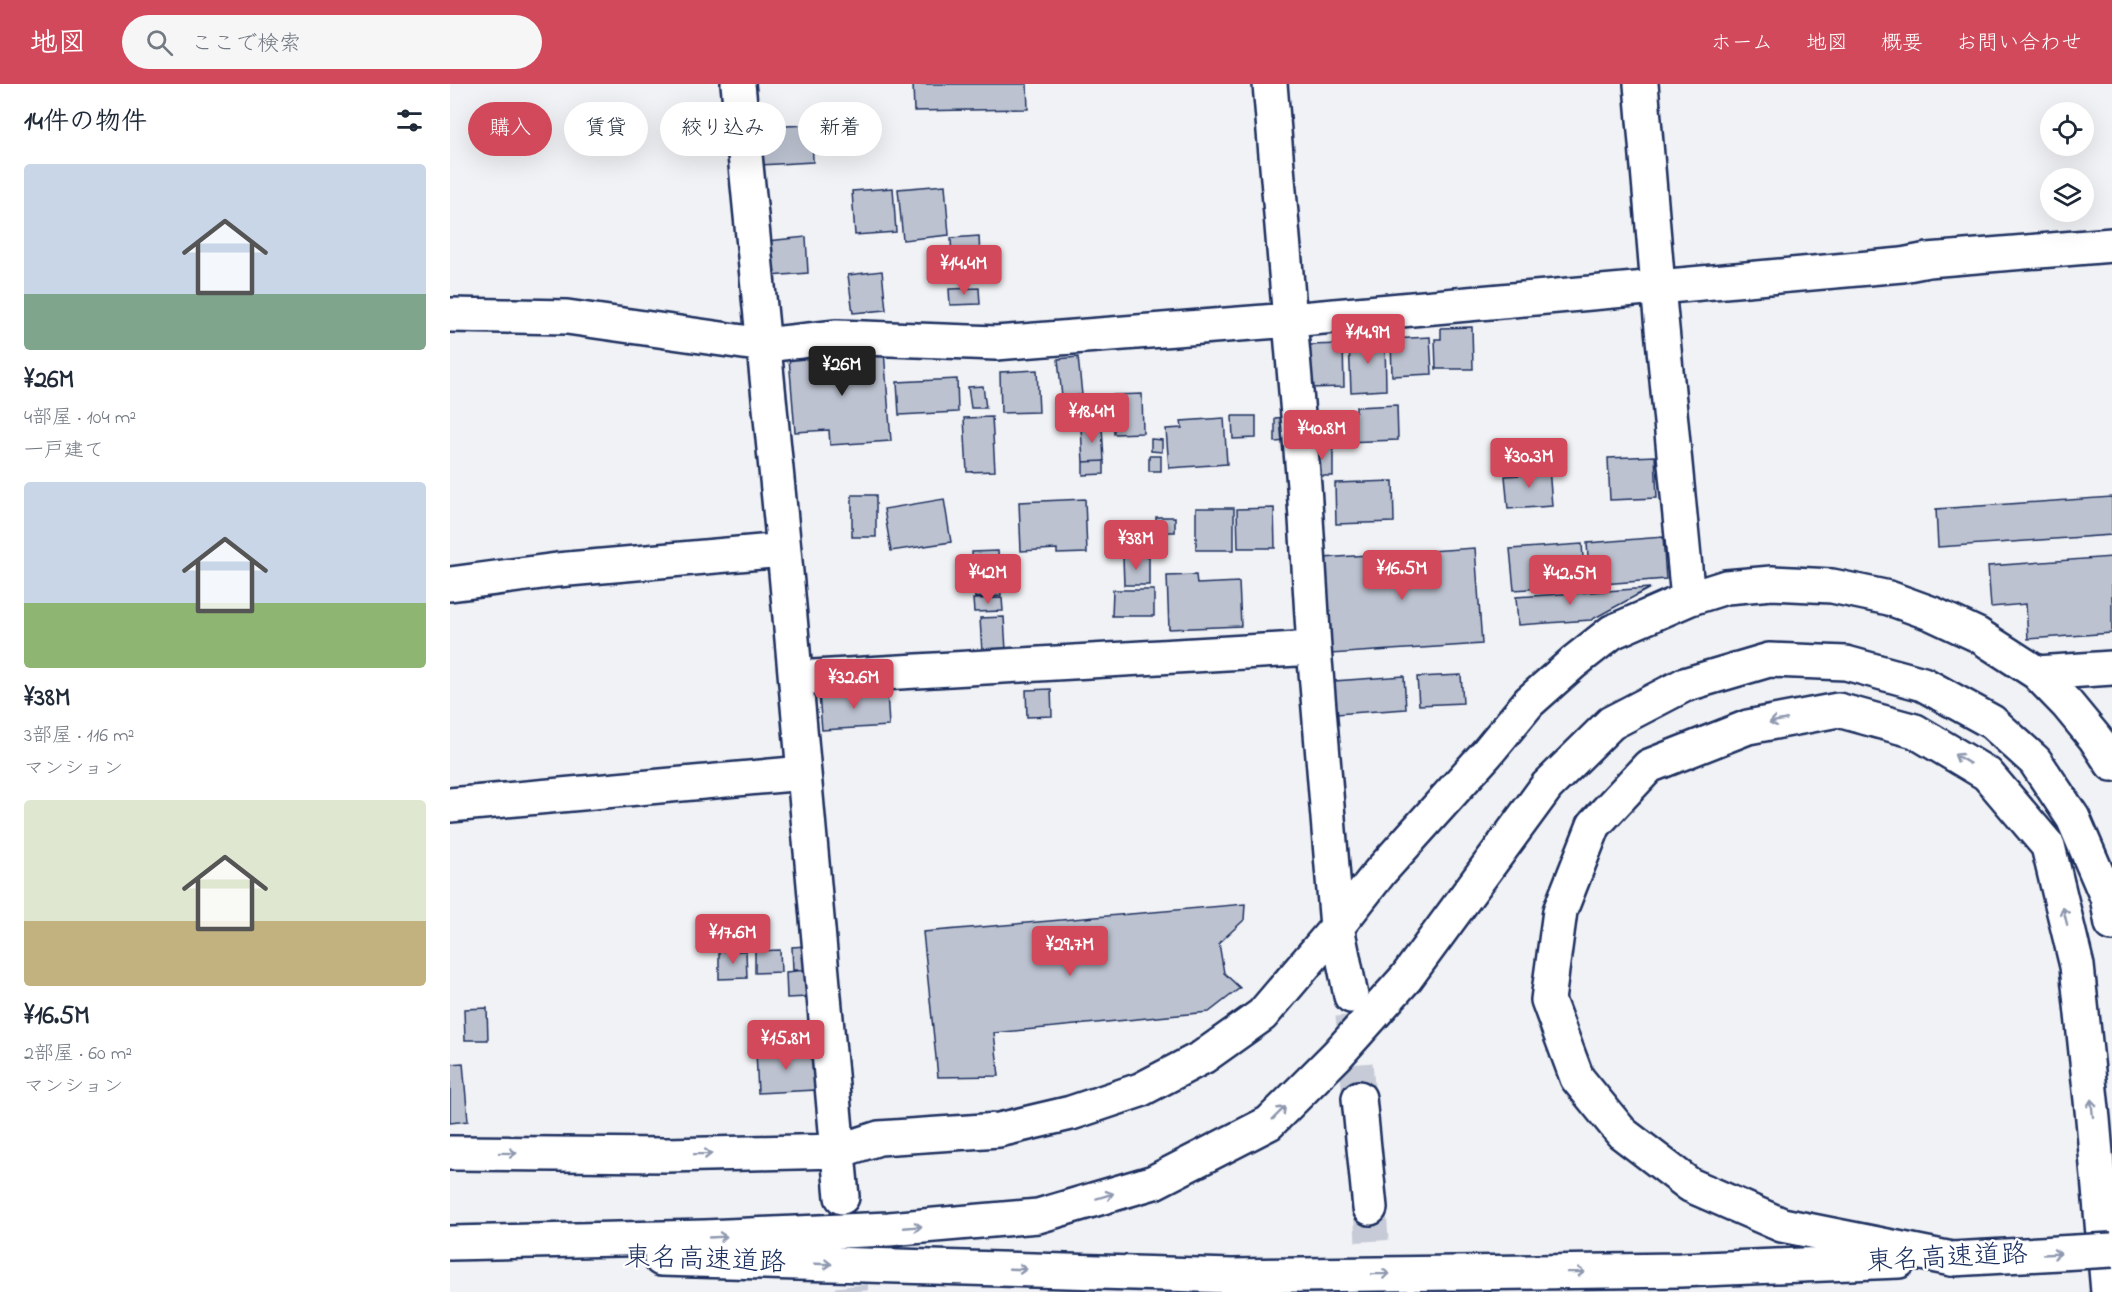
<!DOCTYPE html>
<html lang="ja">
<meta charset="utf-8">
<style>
body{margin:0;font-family:"Indie Flower","Klee One",sans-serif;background:#f6f6f7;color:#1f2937;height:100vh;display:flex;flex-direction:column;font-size:22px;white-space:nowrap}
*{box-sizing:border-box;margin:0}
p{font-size:20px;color:#747a83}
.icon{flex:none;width:33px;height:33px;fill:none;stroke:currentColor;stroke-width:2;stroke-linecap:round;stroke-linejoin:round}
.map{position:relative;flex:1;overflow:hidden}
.panel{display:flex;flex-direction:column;background:#fff;width:450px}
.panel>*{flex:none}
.banner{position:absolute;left:18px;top:18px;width:570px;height:54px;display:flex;gap:12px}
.buttons{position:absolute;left:1590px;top:18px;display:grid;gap:12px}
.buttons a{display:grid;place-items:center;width:54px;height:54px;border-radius:50%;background:#fff;box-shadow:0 6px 24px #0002;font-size:30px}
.price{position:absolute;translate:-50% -51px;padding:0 14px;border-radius:6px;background:#d1495b;color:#fff;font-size:20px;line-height:39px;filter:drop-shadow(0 2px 3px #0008)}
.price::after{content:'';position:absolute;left:50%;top:36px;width:18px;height:14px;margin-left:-9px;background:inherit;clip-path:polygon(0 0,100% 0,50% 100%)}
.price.current{background:#222;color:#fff}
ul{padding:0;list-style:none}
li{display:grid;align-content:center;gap:12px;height:318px;padding:0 24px}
li span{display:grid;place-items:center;height:186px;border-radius:6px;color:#555}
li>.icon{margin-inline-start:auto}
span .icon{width:108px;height:108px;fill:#fffc;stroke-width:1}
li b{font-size:26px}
h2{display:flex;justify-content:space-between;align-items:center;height:72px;padding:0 24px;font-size:26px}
.pill{padding:0 21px;border-radius:27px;background:#fff;box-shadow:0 6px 24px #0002;font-size:21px;line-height:54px}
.pill.current{background:#d1495b;color:#fff}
header{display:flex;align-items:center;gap:36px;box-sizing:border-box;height:84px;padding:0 30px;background:#d1495b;color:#fff}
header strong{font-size:28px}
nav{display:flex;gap:33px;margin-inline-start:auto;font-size:21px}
.search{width:420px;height:54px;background:#f6f6f7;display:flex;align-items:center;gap:15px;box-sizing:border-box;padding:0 21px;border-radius:33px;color:#747a83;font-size:22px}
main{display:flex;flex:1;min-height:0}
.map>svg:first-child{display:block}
.building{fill:#bcc2d0;stroke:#1b2f5e;stroke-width:1.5}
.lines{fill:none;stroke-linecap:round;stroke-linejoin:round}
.minor-tunnel{stroke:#c6cbd7;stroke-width:33;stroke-dasharray:33 16;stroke-linecap:butt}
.minor-casing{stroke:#1b2f5e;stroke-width:38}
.highway-casing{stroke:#1b2f5e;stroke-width:38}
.minor{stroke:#fff;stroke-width:33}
.highway{stroke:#fff;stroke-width:33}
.highway-bridge-casing{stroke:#1b2f5e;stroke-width:38;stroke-linecap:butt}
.highway-bridge{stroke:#fff;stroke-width:33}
.oneway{stroke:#8d97ae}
.labels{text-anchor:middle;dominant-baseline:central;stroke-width:4.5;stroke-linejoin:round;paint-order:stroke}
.street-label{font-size:27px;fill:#1b2f5e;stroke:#fff}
</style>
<header>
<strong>地図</strong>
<div class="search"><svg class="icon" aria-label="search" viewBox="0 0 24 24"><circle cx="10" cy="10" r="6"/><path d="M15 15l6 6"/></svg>ここで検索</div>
<nav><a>ホーム</a><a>地図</a><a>概要</a><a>お問い合わせ</a></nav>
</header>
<main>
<section class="panel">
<h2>14件の物件<svg class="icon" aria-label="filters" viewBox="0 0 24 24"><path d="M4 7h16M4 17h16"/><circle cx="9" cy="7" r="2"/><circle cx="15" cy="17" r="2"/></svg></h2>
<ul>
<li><span style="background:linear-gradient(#c9d6e8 70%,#7fa58c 0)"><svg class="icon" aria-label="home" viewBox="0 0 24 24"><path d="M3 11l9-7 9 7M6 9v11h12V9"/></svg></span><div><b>¥26M</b><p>4部屋 · 104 m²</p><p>一戸建て</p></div></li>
<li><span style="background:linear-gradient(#c9d6e8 65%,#8fb573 0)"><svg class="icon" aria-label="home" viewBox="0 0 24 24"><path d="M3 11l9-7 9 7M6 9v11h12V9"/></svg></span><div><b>¥38M</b><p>3部屋 · 116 m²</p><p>マンション</p></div></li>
<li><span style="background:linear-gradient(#dfe7d0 65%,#c2b280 0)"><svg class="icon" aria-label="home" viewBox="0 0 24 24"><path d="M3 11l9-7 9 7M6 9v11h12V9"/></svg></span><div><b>¥16.5M</b><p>2部屋 · 60 m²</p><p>マンション</p></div></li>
</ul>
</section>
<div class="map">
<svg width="1662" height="1208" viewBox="0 0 1662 1208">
<rect width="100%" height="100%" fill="#f1f2f5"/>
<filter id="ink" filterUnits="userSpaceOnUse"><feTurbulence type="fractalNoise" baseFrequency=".0167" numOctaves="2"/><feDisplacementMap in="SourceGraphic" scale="12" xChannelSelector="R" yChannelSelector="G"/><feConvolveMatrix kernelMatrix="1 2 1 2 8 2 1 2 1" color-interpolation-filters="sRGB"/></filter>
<g filter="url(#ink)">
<path class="building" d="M463,0H577L578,25L464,27Z
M362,41L363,78L310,81L308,43Z
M495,101L499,151L453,156L448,105Z
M443,104L446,148L405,151L402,107Z
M529,152L531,194L503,196L501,154Z
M356,153L358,189L320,192L317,157Z
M432,187L436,226L403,229L398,191Z
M529,204L530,220L500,221L499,205Z
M1022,243L1023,285H986L985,255H991V244Z
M980,253L982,290L942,292L941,255Z
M935,255L936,306L901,308L899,256Z
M893,260L894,303L859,304L858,261Z
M434,267L441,357L380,361L379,346L345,348L339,274Z
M628,273L632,311L612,313L608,275Z
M587,286L589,328L551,329L550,288Z
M507,295L508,328L449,331L447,298Z
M533,302L536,324H521L518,303Z
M692,310L693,349L664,350L663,311Z
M947,321L948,356L895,358L894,327H906V323Z
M782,332H806V354L783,355Z
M542,333L545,387L517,388L514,334Z
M836,333L837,357L825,358V334Z
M774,334L777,380L719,384L716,345L732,344L731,337Z
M652,343L654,377L633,378L631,344Z
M701,355L712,356V368L701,367Z
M862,362H883V392H862Z
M699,372H711V387H699Z
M1205,372L1207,414L1160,416L1158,374Z
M654,377V390L633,391V378Z
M1099,383L1102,422L1058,425L1055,392L1070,391L1069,385Z
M943,397L944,438L886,440L885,399Z
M402,411H426V453H402Z
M1662,413V451L1488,463L1486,425Z
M494,415L501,458L441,467L434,425Z
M635,415L637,469L607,470V465L571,467L569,418Z
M746,424H784V466H746Z
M824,424L825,464H788L787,425Z
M706,433H725V448H706Z
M1213,453L1216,495L1140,501L1137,459Z
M1132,460L1135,501L1064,506L1060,465Z
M1025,464L1032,560L880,570L873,474Z
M548,467L551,512L525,514L522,468Z
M699,472V501H674L673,473Z
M1662,473V549L1578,555L1576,520L1541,523L1538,482Z
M746,491L747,500L789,498L791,542L719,545L717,492Z
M1200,504L1141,536L1068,541L1066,513Z
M663,506H704V532H662Z
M552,514L553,527L524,528L523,515Z
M554,533L556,567L532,568L530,534Z
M1011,591L1013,619L969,621L967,593Z
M954,592L956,625L886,630L884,597Z
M601,605L602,632L577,633L576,606Z
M437,607L439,642L372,646L369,610Z
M795,820L794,836L769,859L774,889L790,904L759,928L544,949L549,992L488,993L473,848Z
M356,862L357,886H343L342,863Z
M330,866L331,888L305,889V867Z
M269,867H296L297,894L269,895Z
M357,886L359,913L337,914L336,888Z
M37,924L38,956H15L14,925Z
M364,964L366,1006L308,1009L306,968Z
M13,979L18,1037L0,1039V980Z"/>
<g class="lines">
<path class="minor-tunnel" d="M902,931L909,1014
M920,1124L925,1208
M396,1153L402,1208"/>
<g class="minor-casing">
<path id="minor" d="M288,0L334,466L392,1113
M820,0L854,402L864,564
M1191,0L1208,203L1238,515
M0,231L117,233L314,261L387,253L546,259L840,236L1452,181L1478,176L1662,161
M0,500L107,486L334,466
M1587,589L1662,584
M346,594L864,564L887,843L901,912
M0,721L354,689
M909,1014L920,1124
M0,1069L217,1071L389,1067L429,1054L549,1046L621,1029L690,1006L753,973L812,931L887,843L930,788L1037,669L1079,618L1124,578L1162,548L1238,515L1276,503L1322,499L1382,502L1439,514L1483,530L1528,551L1587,589L1617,620L1645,654L1662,680"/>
</g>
<g class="highway-casing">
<path id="highway" d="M0,1159L255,1153L439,1145L588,1132L704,1098L819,1039L887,971L956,894L1097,702L1161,639L1234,601L1319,576L1396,579L1473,600L1542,638L1585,677L1623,734L1657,813L1662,840
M211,1175L782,1192L1230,1186L1449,1177
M1502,1175L1332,1141L1240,1101L1172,1049L1127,994L1098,916L1110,827L1144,741L1199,682L1298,643L1388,626L1465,647L1537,690L1598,762L1627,882L1643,1035L1658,1208"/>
</g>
<use href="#minor" class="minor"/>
<use href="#highway" class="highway"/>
<g class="highway-bridge-casing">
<path id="highway-bridge" d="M1502,1175L1662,1166"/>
</g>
<use href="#highway-bridge" class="highway-bridge"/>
</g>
<defs><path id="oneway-shaft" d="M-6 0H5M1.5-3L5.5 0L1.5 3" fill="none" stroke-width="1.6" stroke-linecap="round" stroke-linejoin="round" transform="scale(1.5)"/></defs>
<g class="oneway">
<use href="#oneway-shaft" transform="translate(1328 637) rotate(169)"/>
<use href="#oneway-shaft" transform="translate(1512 675) rotate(-149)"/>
<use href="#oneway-shaft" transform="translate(1615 832) rotate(-104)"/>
<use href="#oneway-shaft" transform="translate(1642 1024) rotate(-96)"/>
<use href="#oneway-shaft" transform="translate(829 1029) rotate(-45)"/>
<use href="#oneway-shaft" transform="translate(58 1069) rotate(1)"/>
<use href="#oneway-shaft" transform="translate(253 1070) rotate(-1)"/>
<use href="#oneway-shaft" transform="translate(655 1112) rotate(-17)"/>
<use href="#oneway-shaft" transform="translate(463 1143) rotate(-5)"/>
<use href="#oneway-shaft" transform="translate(268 1153) rotate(-3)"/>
<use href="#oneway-shaft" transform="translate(1602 1170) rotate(-3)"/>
<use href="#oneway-shaft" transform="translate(373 1180) rotate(2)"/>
<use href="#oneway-shaft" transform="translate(568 1185) rotate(2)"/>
<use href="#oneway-shaft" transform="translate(1126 1188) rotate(-1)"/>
<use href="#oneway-shaft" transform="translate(931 1190) rotate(-1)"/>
</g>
</g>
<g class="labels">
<g class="street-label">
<text transform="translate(1497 1175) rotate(-3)">東名高速道路</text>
<text transform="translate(255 1177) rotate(2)">東名高速道路</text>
</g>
</g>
</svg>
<div class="buttons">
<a><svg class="icon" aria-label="locate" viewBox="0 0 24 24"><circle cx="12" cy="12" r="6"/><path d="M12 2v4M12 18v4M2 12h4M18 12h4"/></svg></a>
<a><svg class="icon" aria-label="layers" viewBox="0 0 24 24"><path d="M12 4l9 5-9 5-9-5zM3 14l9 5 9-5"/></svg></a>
</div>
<b class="price" style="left:514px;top:212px">¥14.4M</b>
<b class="price" style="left:918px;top:281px">¥14.9M</b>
<b class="price current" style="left:392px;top:313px">¥26M</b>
<b class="price" style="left:642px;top:360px">¥18.4M</b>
<b class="price" style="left:872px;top:377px">¥40.8M</b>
<b class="price" style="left:1079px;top:405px">¥30.3M</b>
<b class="price" style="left:686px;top:487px">¥38M</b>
<b class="price" style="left:952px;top:517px">¥16.5M</b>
<b class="price" style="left:538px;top:521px">¥42M</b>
<b class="price" style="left:1120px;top:522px">¥42.5M</b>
<b class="price" style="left:404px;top:626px">¥32.6M</b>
<b class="price" style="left:283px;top:881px">¥17.6M</b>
<b class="price" style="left:620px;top:893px">¥29.7M</b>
<b class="price" style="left:336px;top:987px">¥15.8M</b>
<div class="banner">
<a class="pill current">購入</a>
<a class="pill">賃貸</a>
<a class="pill">絞り込み</a>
<a class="pill">新着</a>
</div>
</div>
</main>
